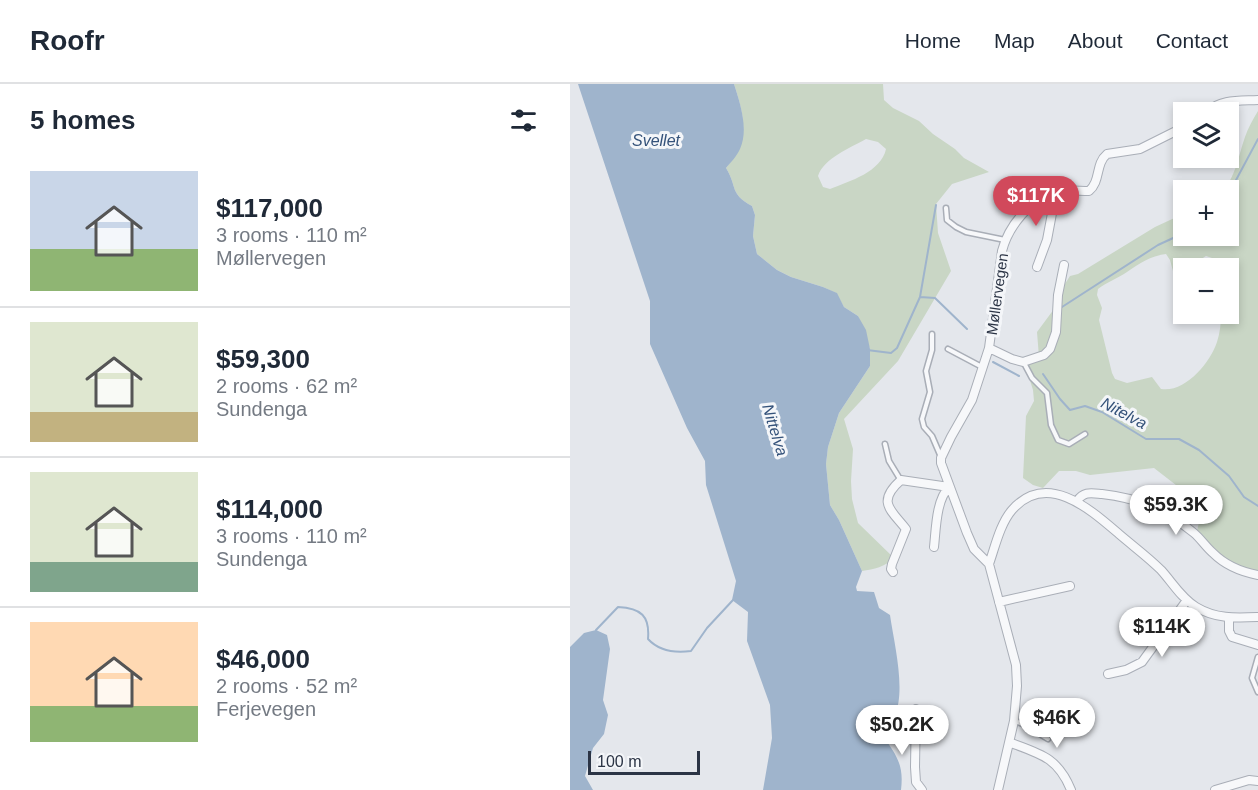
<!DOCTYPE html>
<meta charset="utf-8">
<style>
body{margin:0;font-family:Helvetica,sans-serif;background:#f2f2f3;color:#1f2937;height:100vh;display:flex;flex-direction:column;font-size:22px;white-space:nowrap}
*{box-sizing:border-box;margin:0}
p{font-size:20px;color:#747a83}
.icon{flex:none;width:33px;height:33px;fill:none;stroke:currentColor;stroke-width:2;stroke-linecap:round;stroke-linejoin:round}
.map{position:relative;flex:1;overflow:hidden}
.drawer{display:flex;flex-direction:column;background:#fff;width:570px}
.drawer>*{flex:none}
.buttons{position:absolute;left:603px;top:18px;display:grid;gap:12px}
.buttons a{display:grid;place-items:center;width:66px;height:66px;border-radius:0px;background:#fff;box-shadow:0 3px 9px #0003;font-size:30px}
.scale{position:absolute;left:18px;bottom:15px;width:112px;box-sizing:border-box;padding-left:6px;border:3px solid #2b3445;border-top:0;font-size:16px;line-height:21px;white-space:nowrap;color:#2b3445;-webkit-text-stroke:4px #f4f6f9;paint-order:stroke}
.price{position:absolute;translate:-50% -51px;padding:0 14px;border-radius:21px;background:#fff;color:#222;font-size:20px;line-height:39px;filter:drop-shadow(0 2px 3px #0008)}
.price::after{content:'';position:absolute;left:50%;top:36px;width:18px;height:14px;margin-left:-9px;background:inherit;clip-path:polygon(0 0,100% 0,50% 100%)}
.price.current{background:#d1495b;color:#fff}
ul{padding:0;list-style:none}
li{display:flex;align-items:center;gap:18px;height:150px;padding:0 30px}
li+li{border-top:2px solid #e0e1e3}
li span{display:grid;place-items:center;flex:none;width:168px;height:120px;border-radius:0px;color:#555}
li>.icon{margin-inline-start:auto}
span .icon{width:72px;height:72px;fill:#fffc;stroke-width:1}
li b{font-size:26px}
h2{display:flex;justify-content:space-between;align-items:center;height:72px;padding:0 30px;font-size:26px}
header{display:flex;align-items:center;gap:36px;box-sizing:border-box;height:84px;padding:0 30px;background:#fff;border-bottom:2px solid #e0e1e3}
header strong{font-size:28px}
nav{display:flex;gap:33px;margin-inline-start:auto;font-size:21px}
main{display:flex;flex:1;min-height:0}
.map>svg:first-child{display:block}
.green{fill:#c9d6c5;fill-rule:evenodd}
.water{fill:#9fb4cc}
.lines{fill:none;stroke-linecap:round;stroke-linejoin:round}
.stream{stroke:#9fb4cc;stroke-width:2}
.lane-casing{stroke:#a9aeb7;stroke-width:7}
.street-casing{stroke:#a9aeb7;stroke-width:10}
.lane{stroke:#f7f8fa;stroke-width:4}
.street{stroke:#f7f8fa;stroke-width:8}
.labels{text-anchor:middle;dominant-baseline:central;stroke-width:6;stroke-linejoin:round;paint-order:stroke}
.street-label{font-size:15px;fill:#2b3445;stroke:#f4f6f9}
.water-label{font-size:16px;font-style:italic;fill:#34527a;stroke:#f4f6f9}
</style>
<header>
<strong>Roofr</strong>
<nav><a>Home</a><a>Map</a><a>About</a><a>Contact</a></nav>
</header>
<main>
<section class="drawer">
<h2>5 homes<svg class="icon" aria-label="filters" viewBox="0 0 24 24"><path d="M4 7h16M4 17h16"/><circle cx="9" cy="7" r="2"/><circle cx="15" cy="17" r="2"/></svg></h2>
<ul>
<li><span style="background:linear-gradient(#c9d6e8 65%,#8fb573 0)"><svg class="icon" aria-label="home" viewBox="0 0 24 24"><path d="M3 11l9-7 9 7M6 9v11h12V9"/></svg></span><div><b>$117,000</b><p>3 rooms · 110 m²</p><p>Møllervegen</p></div></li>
<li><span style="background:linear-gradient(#dfe7d0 75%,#c2b280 0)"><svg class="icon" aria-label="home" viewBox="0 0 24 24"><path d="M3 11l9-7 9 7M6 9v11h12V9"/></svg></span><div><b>$59,300</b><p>2 rooms · 62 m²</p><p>Sundenga</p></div></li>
<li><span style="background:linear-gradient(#dfe7d0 75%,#7fa58c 0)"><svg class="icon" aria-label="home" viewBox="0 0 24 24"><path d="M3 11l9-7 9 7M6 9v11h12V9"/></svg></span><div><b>$114,000</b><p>3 rooms · 110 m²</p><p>Sundenga</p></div></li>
<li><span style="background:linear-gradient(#ffd9b3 70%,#8fb573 0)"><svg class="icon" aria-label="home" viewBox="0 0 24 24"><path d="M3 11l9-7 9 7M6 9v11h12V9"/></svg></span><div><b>$46,000</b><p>2 rooms · 52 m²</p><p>Ferjevegen</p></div></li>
</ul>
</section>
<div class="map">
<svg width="688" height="706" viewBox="0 0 688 706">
<rect width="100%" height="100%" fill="#e4e7ec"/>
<path class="green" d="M164,0H313L314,16L323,24L349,37L363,50L385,65L394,74L419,88L382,100L366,120L368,149L381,187L328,277L274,335L283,365L281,397L282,415L288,439L324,474C315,483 304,485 292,487L269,436L260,421L256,380L258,363L269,329L300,282V265L288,232L274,223L266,209L253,203L221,193L207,186L187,170L183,152L185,131L182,122C159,109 168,104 156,84C180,55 175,34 164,0ZM296,55L308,58L316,65C311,88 280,97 260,105L253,103L248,92C254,74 280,64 296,55Z
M688,27V492L670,488L626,451L633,422L584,384L520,391L506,387H489L473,404L463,401L453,394L456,332L464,317L463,306L458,290L459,281L469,273L467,248L487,221L491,206L500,192L508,190L585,143L613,130L614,152H658V106H654C667,88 668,73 675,53C678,44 683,35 688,27ZM596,170L600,176L603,187L609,190L613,187L614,184H617L636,172L642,174L647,184H658V230H651C651,239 650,249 647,258C640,279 615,309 591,305L582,293L557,299L545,295L542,289L529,236L532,224L527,211L528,205C537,198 548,194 557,188C570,179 580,172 596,170Z"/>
<path class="water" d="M8,0H164C170,19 179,45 170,65C167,72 161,78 156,84C168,104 159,109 182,122L185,131L183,152L187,170L207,186L221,193L253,203L267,209L274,223L288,232L296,246L300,265V282L269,329L258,363L256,380L260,421L269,436L292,487L286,503L287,507L304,508L309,524L320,531C324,559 336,605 325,631C321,638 316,645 313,652C327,672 334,681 331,706H193L202,654L200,621L177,557L178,528L162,516L166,497L136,401L135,377L117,344L80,260V217Z
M26,546L37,551L40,565L33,616L38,631L34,650L23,664L15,692L23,706H0V563L14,549Z"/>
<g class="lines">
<path class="stream" d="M658,111L688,55
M350,213L366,121
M492,223L588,161L614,149
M297,266L321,269L327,264L350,213L365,214L397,245
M423,278L449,292
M473,290L490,315L500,326L515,322L532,328L576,355H609L629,366L659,392L674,413L688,422
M26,546L48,523C71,524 80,532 78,555C89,567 106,569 121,567L137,544L163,516"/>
<g class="lane-casing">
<path id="lane" d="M376,124L377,136L386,143L396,148L435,156
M362,250V266L356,287L360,308L352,335L354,343L362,352L371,373
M378,265L412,283
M454,279L462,294L477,309L481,341L488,356L499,360L515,350
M315,360L319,377L330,395
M562,550C577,538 587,522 607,528
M688,573L682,594L688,608
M445,637L455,641L478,655"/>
</g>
<g class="street-casing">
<path id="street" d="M637,28C651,15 669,17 688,16
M467,183L477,156L486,108
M419,264L442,275L453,278L474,271L480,265L486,248L488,211L494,181
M507,417C514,407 521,409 532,410C568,414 596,426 624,449C631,455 636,463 643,469C655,481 672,488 688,491
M364,463C366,445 366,416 379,403
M419,480C425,463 430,440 442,426C477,386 521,426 549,450C563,462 578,473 591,486C602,498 611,514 626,523C646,535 665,534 688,533
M323,488L321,485L322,480L336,445C321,426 306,418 331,396L379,403
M429,518L500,502
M659,535V547L662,553L688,561
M538,590L556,586L572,578L617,516
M346,625L345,683L346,698L352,706
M441,659C471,670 488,674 501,706
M428,706L444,637L447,602L446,581L419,480L404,465L397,449L371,379V374L381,353L402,316L419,264L432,167C438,143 460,115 485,108C496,105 508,107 519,107C531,97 525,80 537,70L570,65L614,43
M645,706L679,696L688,697"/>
</g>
<use href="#lane" class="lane"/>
<use href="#street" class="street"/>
</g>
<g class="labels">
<g class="street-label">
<text transform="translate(427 210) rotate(-82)">Møllervegen</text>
</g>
<g class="water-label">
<text x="86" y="56">Svellet</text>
<text transform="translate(554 329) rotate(28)">Nitelva</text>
<text transform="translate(205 346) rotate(73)">Nittelva</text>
</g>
</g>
</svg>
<div class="buttons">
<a><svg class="icon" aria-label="layers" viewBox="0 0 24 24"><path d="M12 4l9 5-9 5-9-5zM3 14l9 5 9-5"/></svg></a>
<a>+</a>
<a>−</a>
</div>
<div class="scale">100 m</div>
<b class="price current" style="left:466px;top:143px">$117K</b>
<b class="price" style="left:606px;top:452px">$59.3K</b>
<b class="price" style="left:592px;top:574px">$114K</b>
<b class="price" style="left:487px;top:665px">$46K</b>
<b class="price" style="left:332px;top:672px">$50.2K</b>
</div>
</main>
